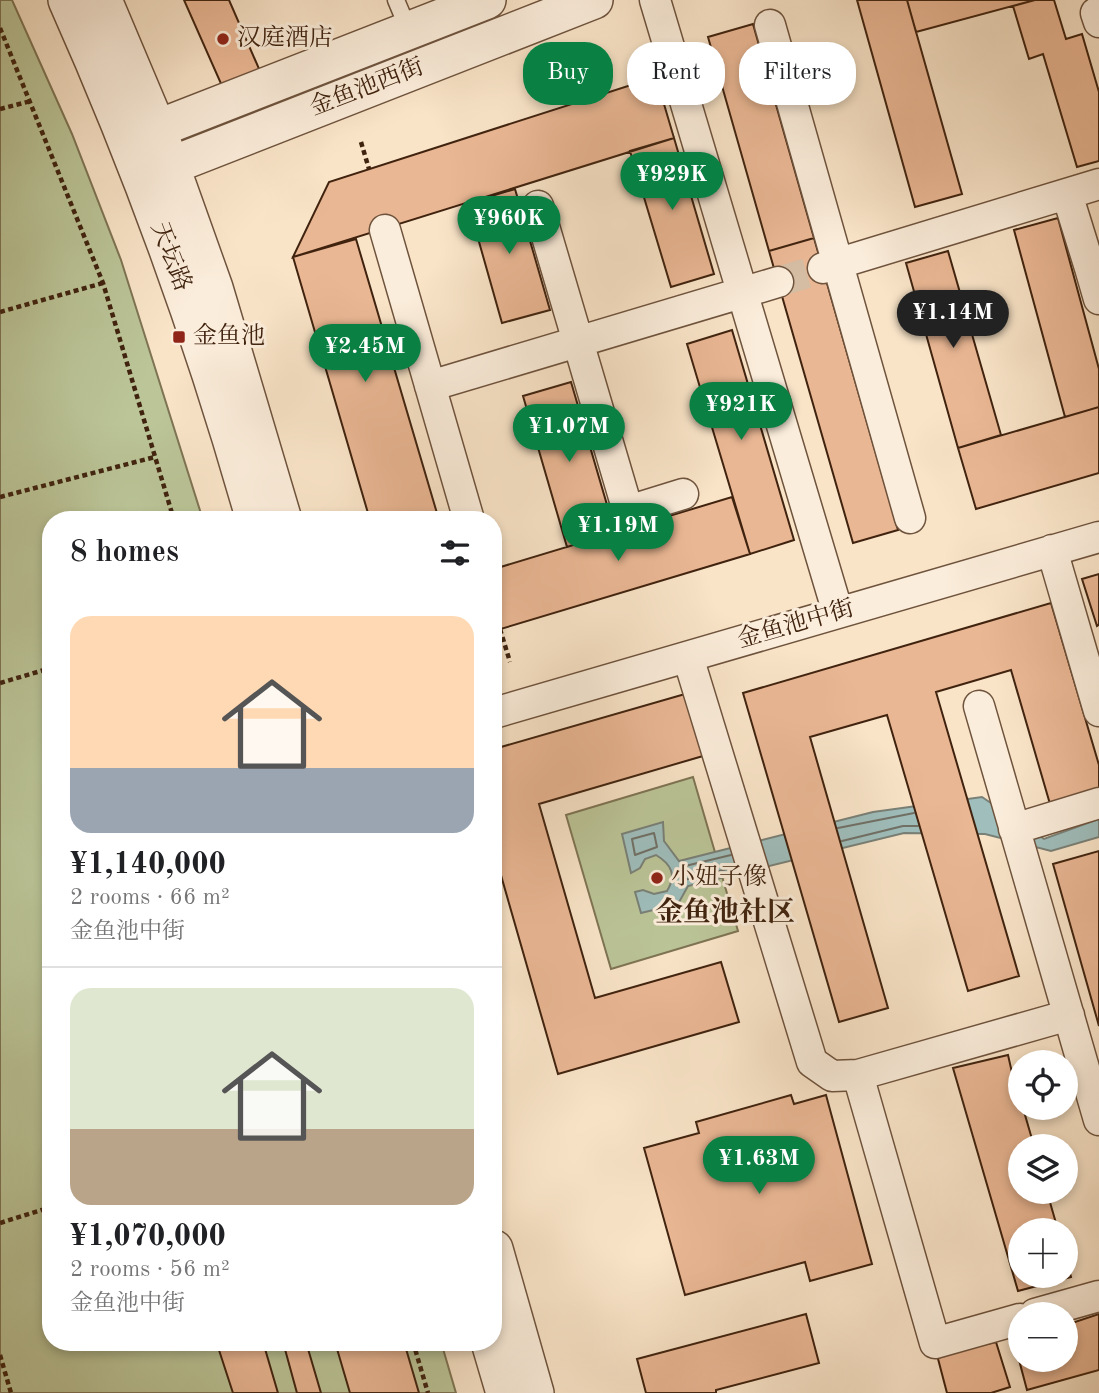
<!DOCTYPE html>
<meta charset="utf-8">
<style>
body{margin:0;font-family:"Old Standard TT","Noto Serif SC",serif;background:#f6f6f6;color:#202124;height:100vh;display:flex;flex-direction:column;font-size:26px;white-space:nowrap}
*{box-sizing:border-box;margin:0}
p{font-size:23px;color:#757577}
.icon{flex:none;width:38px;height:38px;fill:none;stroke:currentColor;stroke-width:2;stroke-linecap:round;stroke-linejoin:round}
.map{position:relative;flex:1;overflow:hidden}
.details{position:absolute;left:42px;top:511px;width:460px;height:840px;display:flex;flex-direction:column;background:#fff;border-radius:28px;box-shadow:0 4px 10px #0003}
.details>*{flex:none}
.top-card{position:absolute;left:523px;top:42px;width:471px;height:63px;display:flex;gap:14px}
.buttons{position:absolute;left:1008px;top:1050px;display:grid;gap:14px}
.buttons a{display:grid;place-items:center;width:70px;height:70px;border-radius:50%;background:#fff;box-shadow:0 4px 10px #0003;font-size:35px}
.price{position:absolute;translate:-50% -60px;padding:0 16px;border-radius:24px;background:#0b8043;color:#fff;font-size:23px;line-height:46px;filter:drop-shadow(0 2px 4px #0008)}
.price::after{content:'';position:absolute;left:50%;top:42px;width:21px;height:16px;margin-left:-10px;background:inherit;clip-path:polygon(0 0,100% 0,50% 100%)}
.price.on{background:#222;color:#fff}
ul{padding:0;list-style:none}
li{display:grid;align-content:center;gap:14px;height:371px;padding:0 28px}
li+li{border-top:2px solid #e0e0e0}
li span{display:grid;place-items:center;height:217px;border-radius:21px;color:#555}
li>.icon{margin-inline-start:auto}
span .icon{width:126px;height:126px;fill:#fffc;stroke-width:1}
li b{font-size:30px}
h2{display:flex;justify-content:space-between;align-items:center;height:84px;padding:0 28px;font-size:30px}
.pill{padding:0 24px;border-radius:28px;background:#fff;box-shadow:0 4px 10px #0003;font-size:24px;line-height:63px}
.pill.on{background:#0b8043;color:#fff}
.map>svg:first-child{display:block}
.green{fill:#bbc598;stroke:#7e7454;stroke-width:2}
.water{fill:#9fbebc;stroke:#798077;stroke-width:2}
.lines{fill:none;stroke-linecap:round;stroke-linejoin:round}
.shore{stroke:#707066;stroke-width:2}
.building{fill:#eab794;stroke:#40230f;stroke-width:2}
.minor-tunnel{stroke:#d4bda3;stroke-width:30;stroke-dasharray:30 15;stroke-linecap:butt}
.service-casing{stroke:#6e533d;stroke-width:19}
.minor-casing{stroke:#6e533d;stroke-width:33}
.tertiary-casing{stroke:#6e533d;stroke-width:40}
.path{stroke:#40230f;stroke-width:4.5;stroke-dasharray:5 3.5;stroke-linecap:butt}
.service{stroke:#fbeddb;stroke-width:16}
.minor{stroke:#fbeddb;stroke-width:30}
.tertiary{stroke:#fbeddb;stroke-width:37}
.poi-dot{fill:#8f2418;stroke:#fbeddb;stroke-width:2.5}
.labels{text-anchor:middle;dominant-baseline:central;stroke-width:6;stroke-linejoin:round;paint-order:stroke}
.poi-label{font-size:24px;fill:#40230f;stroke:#fbeddb;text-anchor:start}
.street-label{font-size:24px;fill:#40230f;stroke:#fbeddb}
.quarter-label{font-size:28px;font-weight:bold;fill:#40230f;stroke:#fbeddb}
</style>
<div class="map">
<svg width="1099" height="1393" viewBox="0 0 1099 1393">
<rect width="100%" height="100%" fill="#f9e4c8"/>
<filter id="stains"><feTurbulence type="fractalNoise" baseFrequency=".00286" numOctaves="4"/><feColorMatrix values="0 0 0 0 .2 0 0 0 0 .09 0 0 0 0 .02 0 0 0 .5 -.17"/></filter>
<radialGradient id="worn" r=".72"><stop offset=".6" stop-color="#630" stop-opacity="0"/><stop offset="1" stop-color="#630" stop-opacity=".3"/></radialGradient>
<path class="green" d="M0,0H12L72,134L121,260L203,520H51V1342H441L456,1393H0Z
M693,777L738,931L611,969L566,815Z"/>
<path class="water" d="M982,797L1044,839L1099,819V837L1051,851L985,834L904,833L688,886L678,904L641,913L635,892L643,890L654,894L667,891C677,875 671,864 656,855L645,859L640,868L631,873L622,834L663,822L664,841L679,861L873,812Z"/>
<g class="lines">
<path class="shore" d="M838,828L914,813
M654,833L657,847L635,855L632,839Z
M842,841L903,826H918
M731,855L681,867L680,878L684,880L735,867"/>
</g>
<path class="building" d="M184,0H229L263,78L226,95Z
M857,0H907L962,194L915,207Z
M907,0H1035L916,32Z
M1035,0H1054L1066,39L1082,34L1099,92V161L1077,167L1043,54L1029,59L1013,6Z
M753,24L814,238L769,251L708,37Z
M656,77L674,138L293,257L329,182Z
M674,138L714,274L671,287L630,151Z
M515,189L550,310L502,323L468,203Z
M1058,218L1099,369V407L1065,417L1014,230Z
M814,238L898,530L853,543L769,251Z
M356,239L439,520H370L293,257Z
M948,251L1001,435L958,448L906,263Z
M732,330L794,540L750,554L687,344Z
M571,382L615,532L567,547L523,396Z
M1099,407V473L976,509L958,448Z
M732,497L750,554L494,631V569Z
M1099,574V625L1097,626L1082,579Z
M1051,603L1099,765V790L1050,804L1011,670L936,692L1019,976L968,991L887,715L810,737L888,1008L839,1022L743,693Z
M685,694L703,756L539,804L595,998L721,962L739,1022L558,1074L494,851V749Z
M1099,851V1026L1053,864Z
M1008,1055L1020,1108H1023L1034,1146H1020V1192H1047L1058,1230H1020V1276H1066V1258L1071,1277L1018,1291L953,1068Z
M791,1095L794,1104L826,1095L872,1264L810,1281L805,1262L685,1295L644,1148L699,1133L696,1122Z
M806,1314L819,1363L716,1390V1393H646L637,1359Z
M1099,1314V1370L1027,1390L1014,1341L1020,1339V1360H1066V1325Z
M235,1342H263L278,1393H233L218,1347Z
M283,1342H306L321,1393H297Z
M335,1342H404L419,1393H350Z
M996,1342L1010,1387L991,1393H947L937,1355Z"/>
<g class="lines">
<path class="minor-tunnel" d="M778,282L823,268"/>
<g class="service-casing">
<path id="service" d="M396,0L409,31"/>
</g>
<g class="minor-casing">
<path id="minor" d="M655,0L838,613
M1096,13L1099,22
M770,25L910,518
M1067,194L1090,268L1099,265
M538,206L628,511L683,494
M385,230L469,520
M823,268L1099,184
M1090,268L1099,299
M430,386L778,282
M1052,550L1099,711
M688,657L812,1062L832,1076L858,1075L1069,1015
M979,706L1099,1120
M494,713L1099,537
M1014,829L1099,803
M858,1075L935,1343L1020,1319
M1035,1314L1099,1296"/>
</g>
<g class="tertiary-casing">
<path id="tertiary" d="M67,0C142,168 205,343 255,520
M103,0L157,128L214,288L283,520
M136,137L487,0
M147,175L594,0
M494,1249L535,1393
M490,1342L505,1393"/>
</g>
<path class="path" d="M0,28L103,283L174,520
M0,109L31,101
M361,142L369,169
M0,312L103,283
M0,497L155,457
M500,629L510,662
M0,683L51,668
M0,1223L51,1207
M413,1342L428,1393
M0,1355L11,1393"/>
<use href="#service" class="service"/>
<use href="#minor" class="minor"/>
<use href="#tertiary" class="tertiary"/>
</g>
<g class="poi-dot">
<circle cx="223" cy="39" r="7"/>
<rect x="172" y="330" width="14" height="14" rx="3.5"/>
<circle cx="657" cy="878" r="7"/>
</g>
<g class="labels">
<g class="poi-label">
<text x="237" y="39">汉庭酒店</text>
<text x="193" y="337">金鱼池</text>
<text x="671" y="878">小妞子像</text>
</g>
<g class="street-label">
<text transform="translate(367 88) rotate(-21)">金鱼池西街</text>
<text transform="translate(170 257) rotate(69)">天坛路</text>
<text transform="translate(796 625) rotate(-16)">金鱼池中街</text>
</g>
<g class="quarter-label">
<text x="725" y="914">金鱼池社区</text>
</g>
</g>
<rect width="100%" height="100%" filter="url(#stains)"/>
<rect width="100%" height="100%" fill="url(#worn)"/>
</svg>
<div class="buttons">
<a><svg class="icon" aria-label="locate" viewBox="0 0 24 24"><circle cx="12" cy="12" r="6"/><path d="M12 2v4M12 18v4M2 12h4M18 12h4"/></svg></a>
<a><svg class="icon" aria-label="layers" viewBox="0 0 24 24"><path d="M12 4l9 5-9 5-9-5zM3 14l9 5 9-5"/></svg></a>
<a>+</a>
<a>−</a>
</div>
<b class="price" style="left:672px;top:212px">¥929K</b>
<b class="price" style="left:509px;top:256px">¥960K</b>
<b class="price on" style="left:953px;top:350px">¥1.14M</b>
<b class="price" style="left:365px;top:384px">¥2.45M</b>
<b class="price" style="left:741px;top:442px">¥921K</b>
<b class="price" style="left:569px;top:464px">¥1.07M</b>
<b class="price" style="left:618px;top:563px">¥1.19M</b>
<b class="price" style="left:759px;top:1196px">¥1.63M</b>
<div class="top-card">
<a class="pill on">Buy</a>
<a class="pill">Rent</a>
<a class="pill">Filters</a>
</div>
<section class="details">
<h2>8 homes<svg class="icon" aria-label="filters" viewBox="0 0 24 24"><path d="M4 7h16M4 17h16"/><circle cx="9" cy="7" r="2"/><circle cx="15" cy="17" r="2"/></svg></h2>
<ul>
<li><span style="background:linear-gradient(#ffd9b3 70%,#9aa5b1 0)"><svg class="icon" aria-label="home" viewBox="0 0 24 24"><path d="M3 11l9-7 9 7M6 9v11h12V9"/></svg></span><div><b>¥1,140,000</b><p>2 rooms · 66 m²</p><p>金鱼池中街</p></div></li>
<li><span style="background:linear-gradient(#dfe7d0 65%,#b9a48a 0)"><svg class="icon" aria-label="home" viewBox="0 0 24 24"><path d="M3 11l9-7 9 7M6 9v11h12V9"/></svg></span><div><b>¥1,070,000</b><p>2 rooms · 56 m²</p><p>金鱼池中街</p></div></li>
</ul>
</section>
</div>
